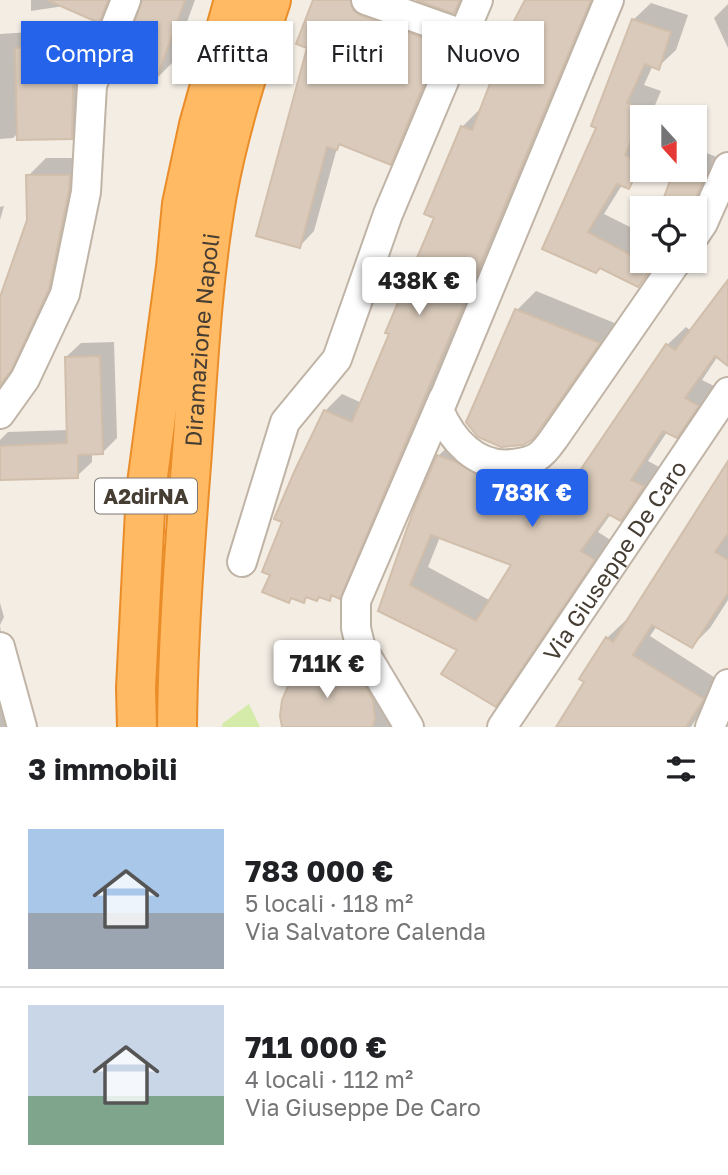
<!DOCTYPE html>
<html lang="it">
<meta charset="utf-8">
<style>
body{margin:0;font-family:"Golos Text",sans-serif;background:#f2f2f2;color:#202124;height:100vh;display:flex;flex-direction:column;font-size:26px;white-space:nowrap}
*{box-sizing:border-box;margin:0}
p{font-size:23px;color:#757577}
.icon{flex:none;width:38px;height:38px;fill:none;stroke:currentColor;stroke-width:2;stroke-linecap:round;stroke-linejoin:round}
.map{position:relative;height:727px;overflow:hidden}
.drawer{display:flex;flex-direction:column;background:#fff;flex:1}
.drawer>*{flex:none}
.top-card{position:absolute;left:21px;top:21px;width:686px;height:63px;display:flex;gap:14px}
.needle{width:46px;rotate:159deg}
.tools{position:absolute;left:630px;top:105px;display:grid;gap:14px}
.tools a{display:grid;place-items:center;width:77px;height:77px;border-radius:0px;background:#fff;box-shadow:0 2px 5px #0004;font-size:35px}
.price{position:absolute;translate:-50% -60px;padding:0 16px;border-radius:7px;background:#fff;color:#222;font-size:23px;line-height:46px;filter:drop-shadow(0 2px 4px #0008)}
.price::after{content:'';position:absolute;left:50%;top:42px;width:21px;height:16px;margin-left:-10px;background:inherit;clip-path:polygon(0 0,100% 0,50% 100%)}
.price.current{background:#2563eb;color:#fff}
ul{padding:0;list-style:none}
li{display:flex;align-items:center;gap:21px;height:175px;padding:0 28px}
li+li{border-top:2px solid #e0e0e0}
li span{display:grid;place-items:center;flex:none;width:196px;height:140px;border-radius:0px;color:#555}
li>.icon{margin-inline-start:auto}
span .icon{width:84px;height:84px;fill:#fffc;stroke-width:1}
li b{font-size:30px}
h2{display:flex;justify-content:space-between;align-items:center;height:84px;padding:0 28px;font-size:30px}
.tag{padding:0 24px;border-radius:0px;background:#fff;box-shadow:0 2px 5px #0004;font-size:24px;line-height:63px}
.tag.current{background:#2563eb;color:#fff}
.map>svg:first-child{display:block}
.green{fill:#d5eba9}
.shadow{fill:#0003;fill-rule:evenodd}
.building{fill:#d9cabb;stroke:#d1beab;stroke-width:2;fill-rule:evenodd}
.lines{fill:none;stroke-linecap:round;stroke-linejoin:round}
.street-casing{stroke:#c0b4a6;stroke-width:32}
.highway-casing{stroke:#ea8d28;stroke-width:42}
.street{stroke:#fff;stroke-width:28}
.highway{stroke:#ffba63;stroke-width:38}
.labels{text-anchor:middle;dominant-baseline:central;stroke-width:5;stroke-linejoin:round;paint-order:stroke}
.shield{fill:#fff;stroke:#7e7770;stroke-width:2}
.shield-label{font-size:21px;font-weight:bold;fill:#463d33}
.street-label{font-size:23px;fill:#463d33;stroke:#fff}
</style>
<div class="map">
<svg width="728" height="727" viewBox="0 0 728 727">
<rect width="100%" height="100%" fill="#f3ede4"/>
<path class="green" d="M249,704L260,727H222L223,723Z"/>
<path class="shadow" d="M31,0H118L98,21L64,6L31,11Z
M144,0H195L172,63L154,81L130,42L134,37Z
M315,0H373L453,29L405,148L390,162L342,143L337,148L314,231L300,246L309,47Z
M526,0H599L356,580L339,597L334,595L330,599L321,595L317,599L308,596L303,601L293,597L289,601L325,411L342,394L362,403L436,217L462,127L479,110H482Z
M651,3L688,15L676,50L658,67L653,65L644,85L661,91L650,117H642V170H646L628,187L622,185L604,214L642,233V261H661L638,285L600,266L544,248L599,127L633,20Z
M728,4V48L714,18Z
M90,28L89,120L72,137L27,124L13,138L0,139V34Z
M695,151H701L722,159L695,208H662L676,170H695Z
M46,158H87L66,270L27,351L0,391V309L40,214L28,176Z
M4,206L0,220V207Z
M728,283V360L718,356L702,380L716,387L695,418L676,436L667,432L648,461L661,468L639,500L621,519L611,514L598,532L612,541L514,686L495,704L459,650L380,610L438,456L457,438L575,481L667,345L686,327L691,331ZM440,537L514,565L491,601L428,567Z
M536,291L617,324L551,418L532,438L517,310Z
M114,342L117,438L102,453H92V462L77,476L0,479V440L8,432L68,430L66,357L81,343Z
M728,464V600L710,628L692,646L657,626L650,636L720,681L691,727H558L587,682L607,638L625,621L628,622Z
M0,603L4,617L0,625L1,633L23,715L14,727H0Z
M349,648L399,727H284L301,675L319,657L333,650Z"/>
<path class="building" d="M47,0H108L99,23Z
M142,0H185L155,83L117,72L128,41H138L129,37Z
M313,0H350L353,10L360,15L440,44L391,165L339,144L337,150L327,147L300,248L256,236L307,48L296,44Z
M416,0H460L454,14Z
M525,0H591L340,599L331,595L330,601L319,597L317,601L306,597L304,603L291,598L289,603L262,592L270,575L262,572L282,522L274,519L295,470L324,410L352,422L389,334L385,333L434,218L424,214L461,126L472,130L515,19Z
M632,19L671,32L659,70L645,64L627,103L645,109L625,155L641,162L629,189L617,184L588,232L642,261H657L638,287L600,268L596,273L542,249L596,128L591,126Z
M74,45L72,139L17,140L15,48Z
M674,170H689L705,177L691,208H660Z
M26,175H70L69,190L49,289L11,371L0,385V297L27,220Z
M728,280V366L715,356L685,398L699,406L677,438L663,431L631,480L644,486L621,521L608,514L581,551L595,560L496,707L441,674L457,650L378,611L415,506L437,455L456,462L481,477L507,481L560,500L666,344L675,350ZM431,535L511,565L476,621L410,585Z
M515,309L600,343L533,439L523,445L501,447L478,437L466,422Z
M100,356L103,454L78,455V478L0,480V446L67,443L65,357Z
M728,461V533L715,552L728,560V593L692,648L652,625L633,655L704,699L686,727H556L584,682L579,679L606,637L613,642Z
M330,664L346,668L359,675L373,700L375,719L373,727H282L280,716L282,700L288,686L300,674L314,666Z"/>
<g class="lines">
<g class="street-casing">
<g id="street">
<path d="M366,0L462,34"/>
<path d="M609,0L439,410C452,440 476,468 512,464C520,463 530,462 537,457C545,452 550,444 555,437L677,261"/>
<path d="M695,235L703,223L728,167"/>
<path d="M0,414L25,379L65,294L86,192L92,85L126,0"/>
<path d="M242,562L285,422L337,359L388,214L478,0"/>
<path d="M0,647L22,727"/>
<path d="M409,727L360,645L356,628V601L443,399"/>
<path id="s1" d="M502,727L728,392"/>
<path d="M710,727L728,684"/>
</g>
</g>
<g class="highway-casing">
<g id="highway">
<path d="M137,727L136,688L146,491L176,267L182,204L199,125L234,0"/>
<path id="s2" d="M177,727C178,635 185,543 192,452C198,366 202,279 217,194C229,128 250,64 271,0"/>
</g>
</g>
<use href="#street" class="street"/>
<use href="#highway" class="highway"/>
</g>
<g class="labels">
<rect class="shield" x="95" y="478.5" width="102" height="35" rx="5"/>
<g class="shield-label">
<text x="146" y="496">A2dirNA</text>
</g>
<g class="street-label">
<text stroke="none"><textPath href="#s2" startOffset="388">Diramazione Napoli</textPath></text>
<text stroke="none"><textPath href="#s1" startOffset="201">Via Giuseppe De Caro</textPath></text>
</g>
</g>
</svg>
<div class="tools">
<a><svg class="needle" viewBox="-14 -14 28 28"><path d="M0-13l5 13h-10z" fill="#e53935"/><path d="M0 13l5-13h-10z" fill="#757577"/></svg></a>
<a><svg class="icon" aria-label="locate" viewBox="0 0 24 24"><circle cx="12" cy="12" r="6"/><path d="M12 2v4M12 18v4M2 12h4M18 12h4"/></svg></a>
</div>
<b class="price" style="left:419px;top:317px">438K €</b>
<b class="price current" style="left:532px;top:529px">783K €</b>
<b class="price" style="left:327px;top:700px">711K €</b>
<div class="top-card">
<a class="tag current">Compra</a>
<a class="tag">Affitta</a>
<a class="tag">Filtri</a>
<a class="tag">Nuovo</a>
</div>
</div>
<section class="drawer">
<h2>3 immobili<svg class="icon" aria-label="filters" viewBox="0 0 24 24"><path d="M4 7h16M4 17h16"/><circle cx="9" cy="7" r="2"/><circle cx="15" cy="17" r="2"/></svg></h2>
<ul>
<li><span style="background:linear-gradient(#a9c7e8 60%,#9aa5b1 0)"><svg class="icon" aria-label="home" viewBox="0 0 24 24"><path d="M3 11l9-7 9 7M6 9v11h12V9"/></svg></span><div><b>783 000 €</b><p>5 locali · 118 m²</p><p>Via Salvatore Calenda</p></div></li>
<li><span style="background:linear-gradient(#c9d6e8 65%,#7fa58c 0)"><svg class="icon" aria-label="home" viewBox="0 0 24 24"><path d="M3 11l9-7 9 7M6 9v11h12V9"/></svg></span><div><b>711 000 €</b><p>4 locali · 112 m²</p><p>Via Giuseppe De Caro</p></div></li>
</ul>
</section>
